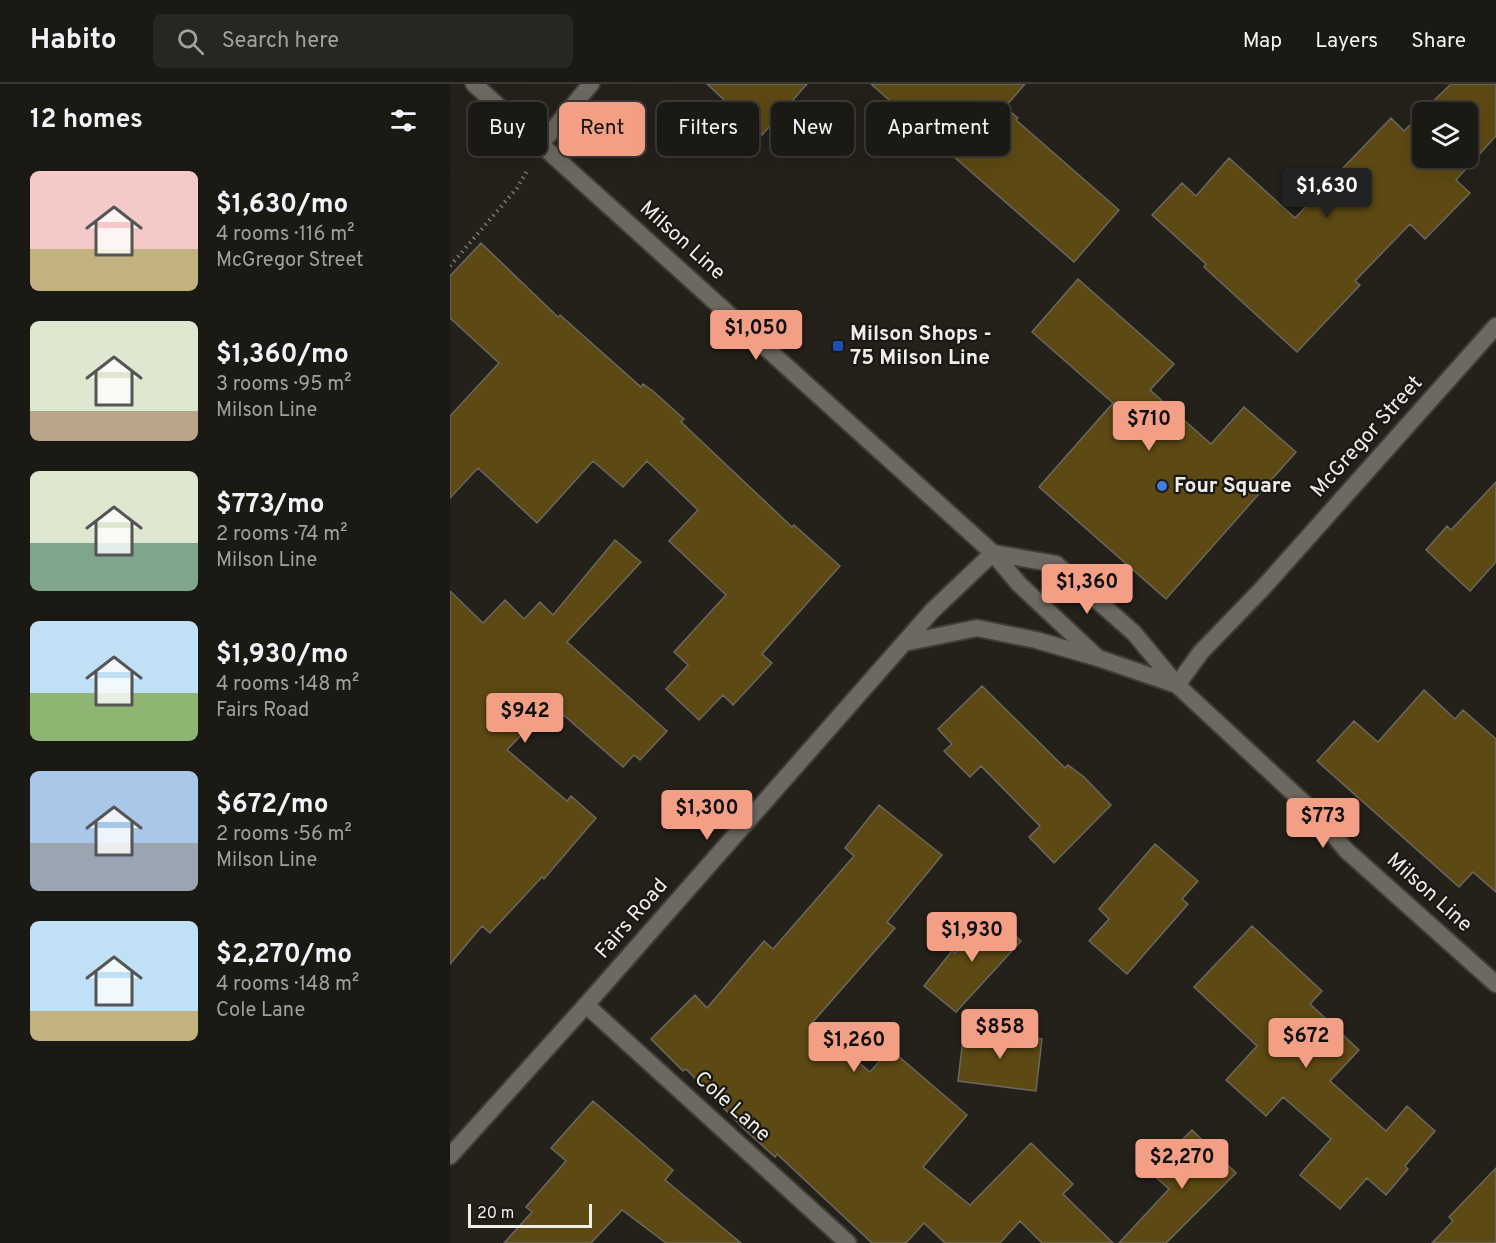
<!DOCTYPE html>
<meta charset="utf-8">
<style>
body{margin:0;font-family:Overpass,sans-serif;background:#282622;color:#f1f3f6;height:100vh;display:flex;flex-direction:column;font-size:22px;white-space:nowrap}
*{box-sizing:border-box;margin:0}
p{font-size:20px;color:#a0a0a0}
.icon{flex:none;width:33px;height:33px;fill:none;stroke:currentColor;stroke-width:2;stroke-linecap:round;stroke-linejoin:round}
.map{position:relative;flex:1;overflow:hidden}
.sheet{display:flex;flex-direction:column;background:#1b1914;width:450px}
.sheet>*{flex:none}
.guide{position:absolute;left:18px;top:18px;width:570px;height:54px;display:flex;gap:12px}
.fabs{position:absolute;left:962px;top:18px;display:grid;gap:12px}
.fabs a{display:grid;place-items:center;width:66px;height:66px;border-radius:9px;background:#1b1914;box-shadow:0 6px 24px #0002,0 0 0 2px #393834;font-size:30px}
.scale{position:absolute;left:18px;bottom:15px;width:124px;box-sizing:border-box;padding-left:6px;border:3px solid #efede9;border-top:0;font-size:16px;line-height:21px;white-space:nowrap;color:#efede9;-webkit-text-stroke:4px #1a1812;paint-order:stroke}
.price{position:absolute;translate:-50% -51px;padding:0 14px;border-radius:6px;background:#f39f85;color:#111;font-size:20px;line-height:39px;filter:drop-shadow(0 2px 3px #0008)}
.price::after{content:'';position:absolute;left:50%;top:36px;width:18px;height:14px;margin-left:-9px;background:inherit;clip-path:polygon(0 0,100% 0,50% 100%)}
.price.on{background:#222;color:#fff}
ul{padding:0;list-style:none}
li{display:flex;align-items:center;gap:18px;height:150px;padding:0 30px}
li span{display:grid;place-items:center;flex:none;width:168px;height:120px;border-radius:9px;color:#555}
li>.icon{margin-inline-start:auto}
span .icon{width:72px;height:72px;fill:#fffc;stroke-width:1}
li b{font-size:26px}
h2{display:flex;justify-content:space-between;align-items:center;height:72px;padding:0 30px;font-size:26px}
.tag{padding:0 21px;border-radius:9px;background:#1b1914;box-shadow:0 6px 24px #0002,0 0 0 2px #393834;font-size:21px;line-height:54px}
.tag.on{background:#f39f85;color:#111}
header{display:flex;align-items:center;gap:36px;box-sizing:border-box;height:84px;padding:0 30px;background:#1b1914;border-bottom:2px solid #393834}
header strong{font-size:28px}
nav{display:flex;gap:33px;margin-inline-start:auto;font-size:21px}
.search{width:420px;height:54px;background:#282622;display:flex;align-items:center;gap:15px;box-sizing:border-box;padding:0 21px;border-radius:9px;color:#a0a0a0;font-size:22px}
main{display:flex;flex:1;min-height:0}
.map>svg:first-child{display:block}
.building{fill:#5d4913;stroke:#6b6861;stroke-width:1.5}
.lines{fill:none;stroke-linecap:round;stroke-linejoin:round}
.minor-casing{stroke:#3f3d38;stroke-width:20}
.tertiary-casing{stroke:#3f3d38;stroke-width:20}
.secondary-casing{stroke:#3f3d38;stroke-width:20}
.path{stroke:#7c7974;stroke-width:4;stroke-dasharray:1.5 4.5;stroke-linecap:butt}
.minor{stroke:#6c6962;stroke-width:16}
.tertiary{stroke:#6c6962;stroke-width:16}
.secondary{stroke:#6c6962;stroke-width:16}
.transit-dot{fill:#1a4fb4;stroke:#1a1812;stroke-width:2}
.shop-dot{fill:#3f7fe0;stroke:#1a1812;stroke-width:2}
.labels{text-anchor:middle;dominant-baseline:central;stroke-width:4.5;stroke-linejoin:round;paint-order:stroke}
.street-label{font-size:21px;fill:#efede9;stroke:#1a1812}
.poi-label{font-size:21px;font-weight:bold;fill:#efede9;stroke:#1a1812;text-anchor:start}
</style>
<header>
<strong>Habito</strong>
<div class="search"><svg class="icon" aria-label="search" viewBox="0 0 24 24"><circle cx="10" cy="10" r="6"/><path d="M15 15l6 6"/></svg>Search here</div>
<nav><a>Map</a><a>Layers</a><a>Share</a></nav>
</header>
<main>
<section class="sheet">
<h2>12 homes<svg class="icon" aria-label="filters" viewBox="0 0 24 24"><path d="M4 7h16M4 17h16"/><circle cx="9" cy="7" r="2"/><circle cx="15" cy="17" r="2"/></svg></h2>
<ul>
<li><span style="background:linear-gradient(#f6c9c9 65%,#c2b280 0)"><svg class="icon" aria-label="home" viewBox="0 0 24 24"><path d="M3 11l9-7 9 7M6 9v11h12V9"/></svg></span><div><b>$1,630/mo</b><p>4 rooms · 116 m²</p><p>McGregor Street</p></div></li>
<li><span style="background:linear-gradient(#dfe7d0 75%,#b9a48a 0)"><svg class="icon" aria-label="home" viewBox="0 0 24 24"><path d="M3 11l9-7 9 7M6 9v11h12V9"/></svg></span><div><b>$1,360/mo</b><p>3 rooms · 95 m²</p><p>Milson Line</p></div></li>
<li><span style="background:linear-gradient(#dfe7d0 60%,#7fa58c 0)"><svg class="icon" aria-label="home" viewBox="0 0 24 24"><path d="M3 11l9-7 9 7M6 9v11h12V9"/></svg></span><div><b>$773/mo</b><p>2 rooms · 74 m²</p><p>Milson Line</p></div></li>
<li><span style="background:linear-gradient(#bfe0f5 60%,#8fb573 0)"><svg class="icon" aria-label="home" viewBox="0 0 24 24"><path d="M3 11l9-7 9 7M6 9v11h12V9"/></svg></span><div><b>$1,930/mo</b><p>4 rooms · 148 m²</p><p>Fairs Road</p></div></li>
<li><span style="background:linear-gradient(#a9c7e8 60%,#9aa5b1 0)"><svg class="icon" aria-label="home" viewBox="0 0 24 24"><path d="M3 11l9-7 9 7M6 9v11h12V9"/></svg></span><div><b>$672/mo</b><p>2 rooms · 56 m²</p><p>Milson Line</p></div></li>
<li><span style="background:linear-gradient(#bfe0f5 75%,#c2b280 0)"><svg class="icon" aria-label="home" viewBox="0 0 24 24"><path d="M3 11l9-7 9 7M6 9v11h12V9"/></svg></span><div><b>$2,270/mo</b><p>4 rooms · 148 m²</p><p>Cole Lane</p></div></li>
</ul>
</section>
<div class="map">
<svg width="1046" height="1159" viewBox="0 0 1046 1159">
<rect width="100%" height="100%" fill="#24211b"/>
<path class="building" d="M257,0H357L312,51Z
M421,0H575L555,23L568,34L566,36L669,126L624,178Z
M1001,0H1046V52L1006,96L1020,109L975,155L960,140L905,197L910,201L847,268L754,183L756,180L702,131L732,99L746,112L779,74L845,134L941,34L954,47L972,29V74H1017V28H972Z
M31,159L108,233L110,231L191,303L193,300L204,308L234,335L231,338L342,443L344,441L390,482L312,570L322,579L283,621L273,611L249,636L216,605L238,581L224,568L276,511L219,457L248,426L197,377L173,403L143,377L87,439L28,384L0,414V332L49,279L0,234V192Z
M628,195L724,280L700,306L761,360L794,323L846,368L716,515L589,403L663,319L582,248Z
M1046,398V478L1020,507L976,466L997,442L1001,446Z
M165,456L191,478L117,558L217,647L190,676L184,671L173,683L101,620L57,666L117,717L121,712L146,734L94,795L92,793L40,849L32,842L0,880V507L33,539L55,516L74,535L90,518L103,531Z
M532,602L615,684L618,681L634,693L661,721L604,779L579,753L590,742L531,682L520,693L494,667L502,660L488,645Z
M974,606L1005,635L1013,626L1046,655V808L1023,788L1009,803L867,677L904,637L928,658Z
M429,721L492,771L437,838L445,844L362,939L420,988L440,965L517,1031L473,1083L520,1121L581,1059L623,1100L613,1110L663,1159H592L570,1137L550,1159H495L474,1139L456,1159H422L327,1070L325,1073L294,1045L236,985L233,987L201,955L245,911L257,924L314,857L323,865L404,772L395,764Z
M705,760L748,797L732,815L738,820L677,890L639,857L659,835L649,825Z
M541,829L571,857L506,928L474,902L502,867L505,869Z
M802,842L872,907L860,920L909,966L880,997L936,1047L957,1022L985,1047L955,1082L958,1085L936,1111L917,1094L890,1125L850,1091L881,1055L833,1013L816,1032L776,996L807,962L744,903Z
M514,946L592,955L586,1007L508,997Z
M143,1017L223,1086L215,1096L291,1159H216L172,1126L141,1159H54L82,1128L76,1123L116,1077L101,1064Z
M742,1046L786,1089L716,1159H669L719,1105L700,1088Z
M1046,1084V1159H982L1003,1137L999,1133Z"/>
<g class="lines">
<g class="minor-casing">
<path id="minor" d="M91,60L141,0
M136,921L398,1159"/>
</g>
<g class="tertiary-casing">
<path id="tertiary" d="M454,559L527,544L586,556L648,574
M727,601L751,568L812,505L1046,242
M0,1072L136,921L482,527L543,469"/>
</g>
<g class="secondary-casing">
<path id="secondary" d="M24,0L543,469L569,500L648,574L727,601
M543,469L606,480L684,549L727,601L866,730L896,766L1046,900"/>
</g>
<path class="path" d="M0,182L67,104L77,87"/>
<use href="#minor" class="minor"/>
<use href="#tertiary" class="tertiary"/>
<use href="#secondary" class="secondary"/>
</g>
<rect class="transit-dot" x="382" y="256" width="12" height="12" rx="3"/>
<circle class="shop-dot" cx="712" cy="402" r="6"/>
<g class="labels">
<g class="street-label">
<text transform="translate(232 157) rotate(42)">Milson Line</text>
<text transform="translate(917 353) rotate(-48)">McGregor Street</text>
<text transform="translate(979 809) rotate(42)">Milson Line</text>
<text transform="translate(182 835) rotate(-49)">Fairs Road</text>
<text transform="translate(282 1023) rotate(42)">Cole Lane</text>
</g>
<g class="poi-label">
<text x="400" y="250">Milson Shops -<tspan x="400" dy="24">75 Milson Line</tspan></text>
<text x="724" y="402">Four Square</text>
</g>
</g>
</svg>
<div class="fabs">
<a><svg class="icon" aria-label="layers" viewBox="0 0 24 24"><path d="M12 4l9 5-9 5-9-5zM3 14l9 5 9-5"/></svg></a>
</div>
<div class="scale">20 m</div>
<b class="price on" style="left:877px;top:135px">$1,630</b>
<b class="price" style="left:306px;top:277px">$1,050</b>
<b class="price" style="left:699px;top:368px">$710</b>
<b class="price" style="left:637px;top:531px">$1,360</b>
<b class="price" style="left:75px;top:660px">$942</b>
<b class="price" style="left:257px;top:757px">$1,300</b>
<b class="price" style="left:873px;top:765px">$773</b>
<b class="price" style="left:522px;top:879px">$1,930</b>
<b class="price" style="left:550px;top:976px">$858</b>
<b class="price" style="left:856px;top:985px">$672</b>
<b class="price" style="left:404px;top:989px">$1,260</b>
<b class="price" style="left:732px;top:1106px">$2,270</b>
<div class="guide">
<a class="tag">Buy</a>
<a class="tag on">Rent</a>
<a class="tag">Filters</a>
<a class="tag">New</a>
<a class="tag">Apartment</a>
</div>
</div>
</main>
